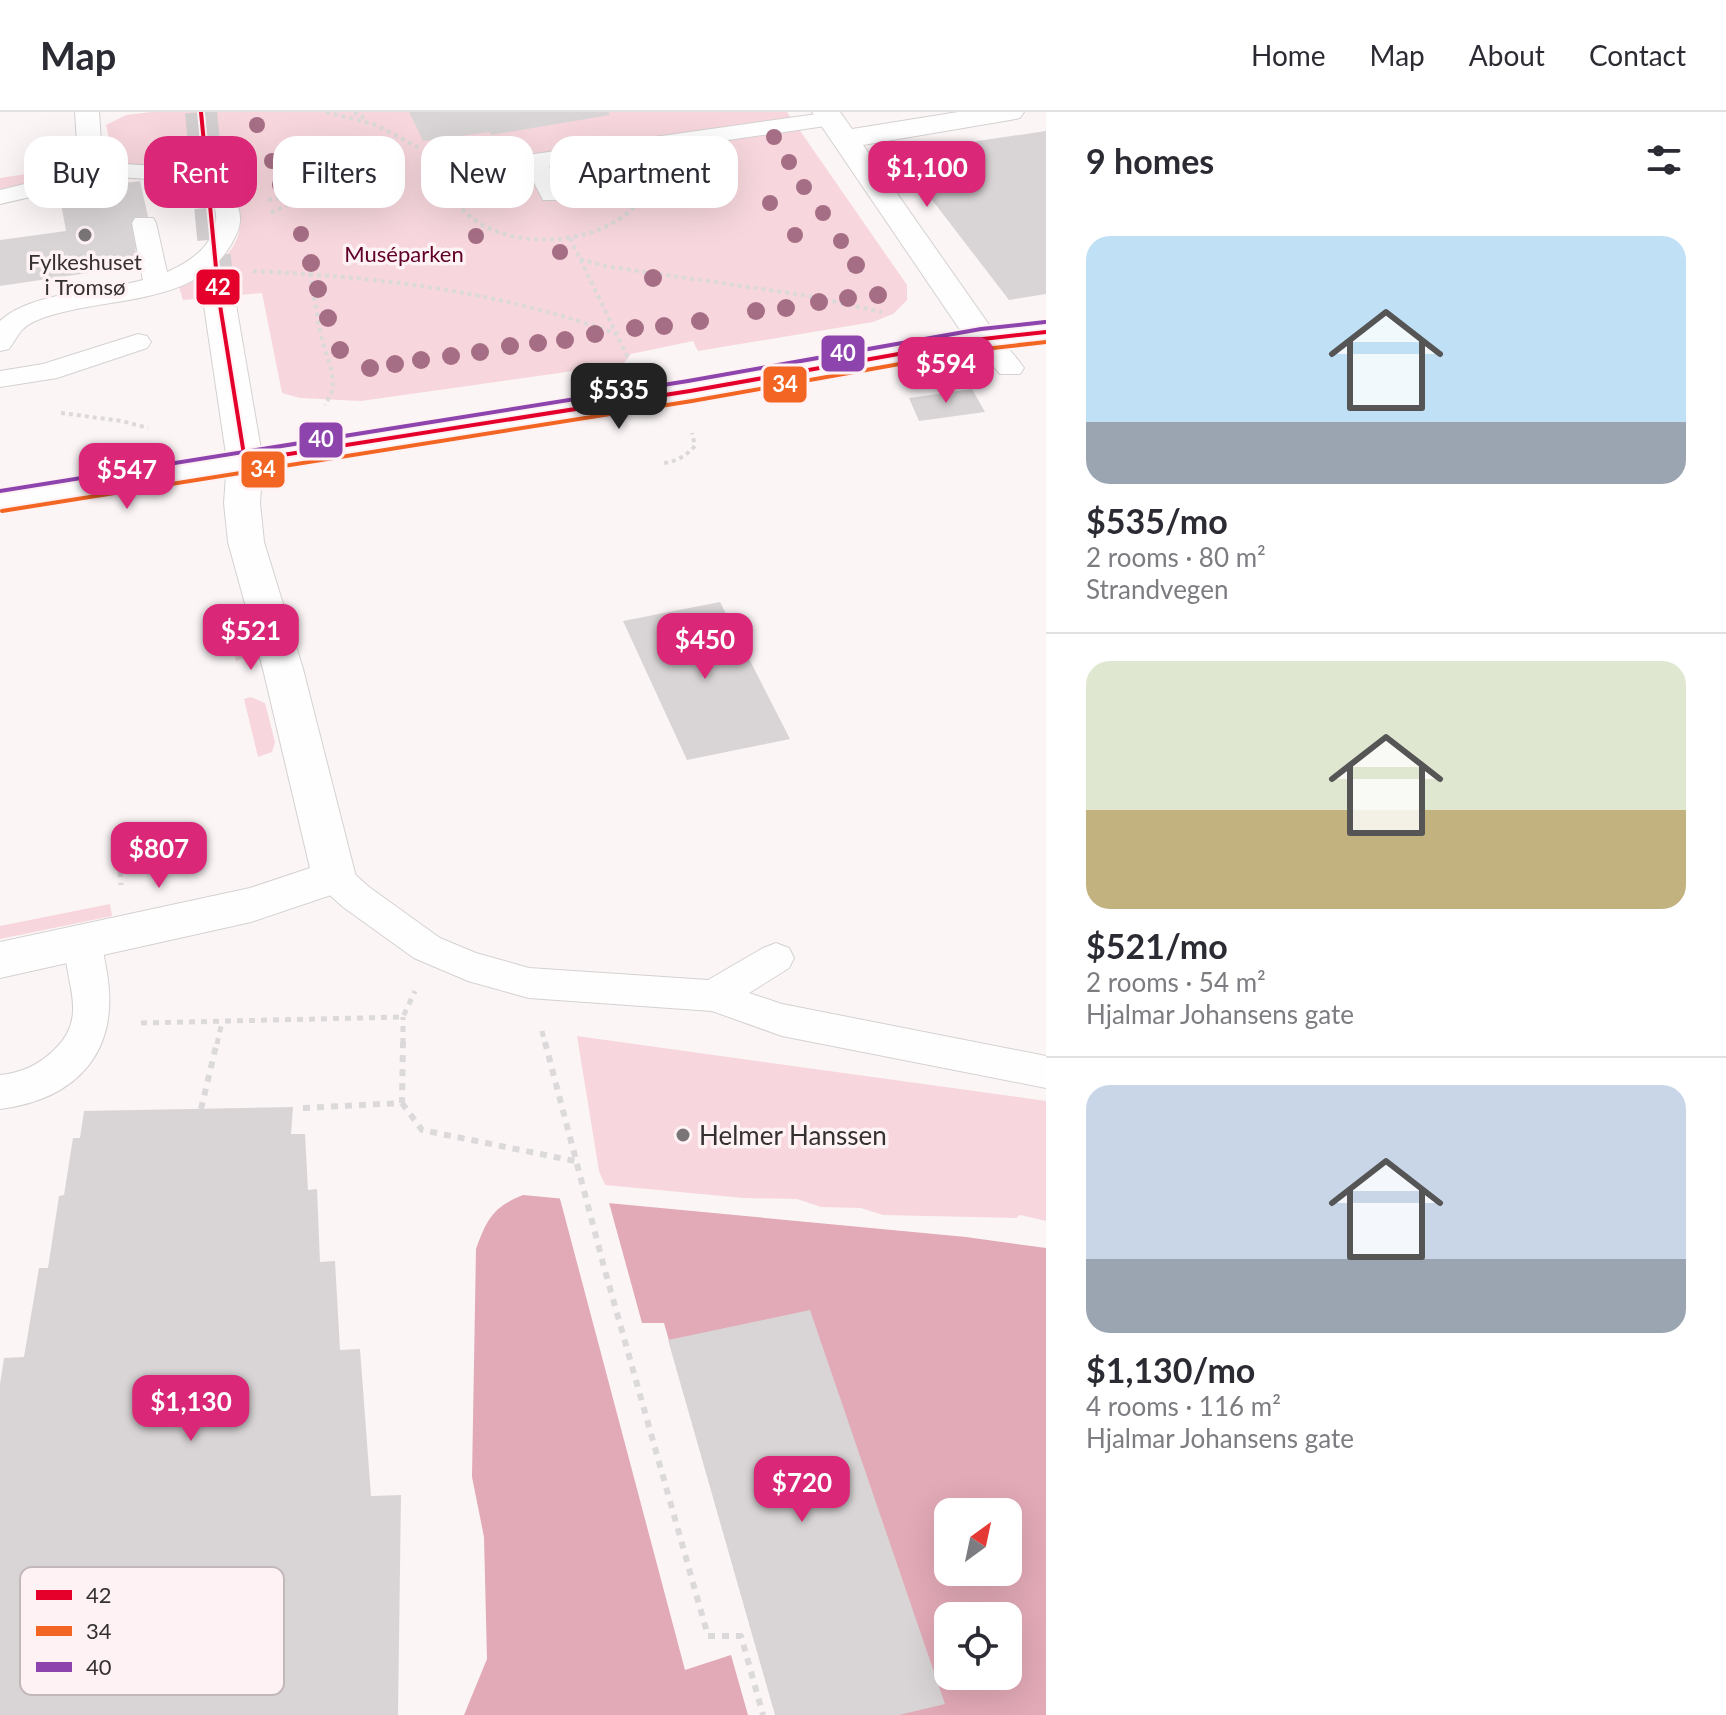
<!DOCTYPE html>
<meta charset="utf-8">
<style>
body{margin:0;font-family:Lato,sans-serif;background:#f2f2f3;color:#2b2b33;height:100vh;display:flex;flex-direction:column;font-size:30px;white-space:nowrap}
*{box-sizing:border-box;margin:0}
p{font-size:26px;color:#7c7c81}
.icon{flex:none;width:44px;height:44px;fill:none;stroke:currentColor;stroke-width:2;stroke-linecap:round;stroke-linejoin:round}
.map{position:relative;flex:1;overflow:hidden}
.side{display:flex;flex-direction:column;background:#fff;width:680px}
.side>*{flex:none}
.hud{position:absolute;left:24px;top:24px;width:760px;height:72px;display:flex;gap:16px}
.needle{width:52px;rotate:33deg}
.tools{position:absolute;left:934px;top:1386px;display:grid;gap:16px}
.tools a{display:grid;place-items:center;width:88px;height:88px;border-radius:16px;background:#fff;box-shadow:0 8px 32px #0002;font-size:40px}
.price{position:absolute;translate:-50% -68px;padding:0 18px;border-radius:16px;background:#db2777;color:#fff;font-size:26px;line-height:52px;filter:drop-shadow(0 2px 4px #0008)}
.price::after{content:'';position:absolute;left:50%;top:48px;width:24px;height:18px;margin-left:-12px;background:inherit;clip-path:polygon(0 0,100% 0,50% 100%)}
.price.on{background:#222;color:#fff}
ul{padding:0;list-style:none}
li{display:grid;align-content:center;gap:16px;height:424px;padding:0 40px}
li+li{border-top:2px solid #e1e1e2}
li span{display:grid;place-items:center;height:248px;border-radius:24px;color:#555}
li>.icon{margin-inline-start:auto}
span .icon{width:144px;height:144px;fill:#fffc;stroke-width:1}
li b{font-size:34px}
h2{display:flex;justify-content:space-between;align-items:center;height:96px;padding:0 40px;font-size:34px}
.tag{padding:0 28px;border-radius:24px;background:#fff;box-shadow:0 8px 32px #0002;font-size:28px;line-height:72px}
.tag.on{background:#db2777;color:#fff}
header{display:flex;align-items:center;gap:48px;box-sizing:border-box;height:112px;padding:0 40px;background:#fff;border-bottom:2px solid #e1e1e2}
header strong{font-size:38px}
nav{display:flex;gap:44px;margin-inline-start:auto;font-size:28px}
main{display:flex;flex:1;min-height:0}
.map>svg:first-child{display:block}
.green{fill:#f7d7dd}
.water{fill:#e2a9b6;fill-rule:evenodd}
.pier{fill:#fbf5f6}
.building{fill:#d9d5d6}
.lines{fill:none;stroke-linecap:round;stroke-linejoin:round}
.primary-tunnel{stroke:#d3cecf;stroke-width:32;stroke-dasharray:32 16;stroke-linecap:butt}
.service-casing{stroke:#d5d1d1;stroke-width:2}
.minor-casing{stroke:#d5d1d1;stroke-width:2}
.tertiary-casing{stroke:#d5d1d1;stroke-width:2}
.primary-casing{stroke:#d5d1d1;stroke-width:2}
.path-far2{stroke:#dcd9da;stroke-width:4;stroke-dasharray:4 4;stroke-linecap:butt}
.path-far1{stroke:#dcd9da;stroke-width:5;stroke-dasharray:6 6;stroke-linecap:butt}
.path{stroke:#dcd9da;stroke-width:6;stroke-dasharray:7 7;stroke-linecap:butt}
.service{fill:#fefefe;fill-rule:evenodd}
.minor{fill:#fefefe;fill-rule:evenodd}
.tertiary{fill:#fefefe;fill-rule:evenodd}
.primary{fill:#fefefe;fill-rule:evenodd}
.bus-1-casing{stroke:#fef2f4;stroke-width:8}
.bus-2-casing{stroke:#fef2f4;stroke-width:8}
.bus-3-casing{stroke:#fef2f4;stroke-width:8}
.bus-1{stroke:#e4002b;stroke-width:4}
.bus-2{stroke:#f26522;stroke-width:4}
.bus-3{stroke:#8e44ad;stroke-width:4}
.tree{fill:#a66e85}
.poi-dot{fill:#7a7576;stroke:#fef2f4;stroke-width:3}
.labels{text-anchor:middle;dominant-baseline:central;stroke-width:7;stroke-linejoin:round;paint-order:stroke}
.far-park-label{font-size:22px;fill:#600029;stroke:#fef2f4}
.far-poi-label{font-size:22px;fill:#353031;stroke:#fef2f4}
.poi-label{font-size:26px;fill:#353031;stroke:#fef2f4;text-anchor:start}
.key{fill:#fef2f4;stroke:#c2b8ba;stroke-width:2}
.key-label{font-size:22px;fill:#353031}
.line-badge{stroke:#fef2f4;stroke-width:3}
.badge-label{font-size:22px;text-anchor:middle;font-weight:bold;fill:#fff}
</style>
<header>
<strong>Map</strong>
<nav><a>Home</a><a>Map</a><a>About</a><a>Contact</a></nav>
</header>
<main>
<div class="map">
<svg width="1046" height="1603" viewBox="0 0 1046 1603">
<rect width="100%" height="100%" fill="#fbf5f6"/>
<path class="green" d="M152,0H787L907,173V188L893,202L873,210L698,239L693,229L631,242L623,252L361,289L300,286L282,281L262,181L183,188L179,175C205,162 239,144 240,112C241,103 237,97 233,89C204,37 137,68 113,44L106,13L126,3Z
M59,57L61,61L0,79V66Z
M235,495L242,499L252,536L247,544L236,549L222,496Z
M251,585L265,591L275,630L272,640L258,645L244,587Z
M110,792L112,804L0,827V814Z
M577,924L1046,989V1109L1020,1103L1016,1106L883,1103L861,1096L821,1095L797,1087L743,1086L605,1073L599,1059Z"/>
<path class="water" d="M523,1083L966,1125L1046,1136V1603H464L487,1547L484,1425L472,1365L476,1137C487,1107 493,1095 523,1083ZM948,1400H1008V1460H948ZM948,1504H1008V1564H948Z"/>
<path class="pier" d="M559,1083L608,1087L642,1211H664L776,1603H748L731,1543L685,1558Z"/>
<path class="building" d="M409,0H608L610,3L491,23L490,20L423,29Z
M1046,19V182L1009,188L896,41Z
M140,69L149,109L139,137H135L142,153L0,174V128L66,119L60,86L82,83L81,77Z
M972,277L985,300L919,309L909,286Z
M720,490L790,627L687,648L623,509Z
M293,995L291,1022H305L308,1078L317,1077L320,1150L335,1149L340,1238L360,1237L371,1384L401,1383L398,1603H0V1272L4,1246L24,1245L39,1156H48L59,1084L64,1083L73,1026H80L84,999Z
M810,1198L945,1592L899,1603H775L668,1228Z"/>
<g class="lines">
<path class="primary-tunnel" d="M201,0L219,187"/>
<g class="service-casing">
<path id="service" d="M75,0H99L102,44L108,49C139,57 174,49 205,63C222,70 241,87 240,108C240,117 236,123 232,131C194,199 95,182 33,210C20,216 17,226 9,237L0,239V209C30,180 103,179 143,168L132,111L135,106H153L156,111L167,160C187,151 209,138 215,114C226,68 160,68 132,66C122,66 110,61 101,63C91,65 82,72 72,74C49,82 24,86 0,92V78L57,64L84,53L78,46Z
M831,0L839,2L843,7L839,12L549,54L564,83L561,88H543L527,57L443,69L434,67L431,62L434,57L443,55Z
M983,219C999,223 1014,242 1024,256L1020,262H1000L970,227L974,221Z
M138,222L147,224L151,230L147,236L57,266L0,275V259L43,252Z
M334,751L347,755L369,775L440,826L476,841L529,856L708,868L763,836L776,831L789,836L794,846L789,856L749,881L782,892L1046,944V976L782,924L712,899L529,886L468,869L414,846L343,795L321,775L316,765L321,755Z
M83,814L96,819C103,832 104,846 107,861C120,939 78,987 0,997V963C22,961 39,953 55,937C96,898 52,854 70,819Z"/>
</g>
<g class="minor-casing">
<path id="minor" d="M812,0H840L852,17L958,0H1024L1020,6L1010,8L863,33L999,227L995,234L983,237L971,234Z
M245,338L257,341L263,349L260,391L264,430L303,557L356,765L349,777L251,810L0,866V830L250,776L310,756L263,557L228,430L224,391L227,349L233,341Z"/>
</g>
<g class="tertiary-casing">
<path id="tertiary" d="M1046,210V230L983,237L690,289L0,401V377L690,269L983,217Z"/>
</g>
<g class="primary-casing">
<path id="primary" d="M219,177L230,180L235,187L263,349L257,357L245,360L233,357L227,349L203,187L208,180Z"/>
</g>
<path class="path-far2" d="M326,0L376,13L418,35
M354,0L368,8
M268,88L405,68
M462,97C504,142 601,136 640,89V73
M271,101L305,84
M570,126L629,248
M580,147L605,154L803,183L882,200
M253,159C378,165 499,179 617,222
M310,161L320,220L332,261L333,278L325,293
M61,301L122,309L148,316
M664,351C677,349 686,344 695,334L692,321"/>
<path class="path-far1" d="M119,747L121,773
M141,911L403,905L415,879
M542,919L545,932
M217,932L222,910
M403,932V905"/>
<path class="path" d="M545,930L604,1155L708,1524H741L763,1603
M402,991L422,1018L575,1049
M303,996L402,991L403,930
M201,997L217,930"/>
<use href="#service" class="service"/>
<use href="#minor" class="minor"/>
<use href="#tertiary" class="tertiary"/>
<use href="#primary" class="primary"/>
<g class="bus-1-casing">
<path id="bus-1" d="M201,0L219,187L245,349
M245,349L690,279L983,227L1046,220"/>
</g>
<g class="bus-2-casing">
<path id="bus-2" d="M2,399L692,289L984,237L1046,230"/>
</g>
<g class="bus-3-casing">
<path id="bus-3" d="M0,379L688,269L981,217L1045,210"/>
</g>
<use href="#bus-1" class="bus-1"/>
<use href="#bus-2" class="bus-2"/>
<use href="#bus-3" class="bus-3"/>
</g>
<g class="tree">
<circle cx="257" cy="13" r="8"/>
<circle cx="774" cy="25" r="8"/>
<circle cx="272" cy="49" r="8"/>
<circle cx="789" cy="50" r="8"/>
<circle cx="280" cy="73" r="8"/>
<circle cx="804" cy="75" r="8"/>
<circle cx="770" cy="91" r="8"/>
<circle cx="823" cy="101" r="8"/>
<circle cx="301" cy="122" r="8"/>
<circle cx="795" cy="123" r="8"/>
<circle cx="476" cy="124" r="8"/>
<circle cx="841" cy="129" r="8"/>
<circle cx="560" cy="140" r="8"/>
<circle cx="311" cy="151" r="9"/>
<circle cx="856" cy="153" r="9"/>
<circle cx="653" cy="166" r="9"/>
<circle cx="318" cy="177" r="9"/>
<circle cx="878" cy="183" r="9"/>
<circle cx="848" cy="186" r="9"/>
<circle cx="819" cy="190" r="9"/>
<circle cx="786" cy="196" r="9"/>
<circle cx="756" cy="199" r="9"/>
<circle cx="328" cy="206" r="9"/>
<circle cx="700" cy="209" r="9"/>
<circle cx="664" cy="214" r="9"/>
<circle cx="635" cy="216" r="9"/>
<circle cx="595" cy="222" r="9"/>
<circle cx="565" cy="228" r="9"/>
<circle cx="538" cy="231" r="9"/>
<circle cx="510" cy="234" r="9"/>
<circle cx="340" cy="238" r="9"/>
<circle cx="480" cy="240" r="9"/>
<circle cx="451" cy="244" r="9"/>
<circle cx="421" cy="248" r="9"/>
<circle cx="395" cy="252" r="9"/>
<circle cx="370" cy="256" r="9"/>
</g>
<g class="poi-dot">
<circle cx="85" cy="123" r="8"/>
<circle cx="683" cy="1023" r="8"/>
</g>
<g class="labels">
<g class="far-park-label">
<text x="404" y="141">Muséparken</text>
</g>
<g class="far-poi-label">
<text x="85" y="149">Fylkeshuset<tspan x="85" dy="25">i Tromsø</tspan></text>
</g>
<g class="poi-label">
<text x="699" y="1023">Helmer Hanssen</text>
</g>
</g>
<rect x="20" y="1455" width="264" height="128" rx="12" class="key"/>
<rect x="36" y="1478" width="36" height="10" fill="#e4002b"/>
<rect x="36" y="1514" width="36" height="10" fill="#f26522"/>
<rect x="36" y="1550" width="36" height="10" fill="#8e44ad"/>
<g class="key-label">
<text x="86" y="1491">42</text>
<text x="86" y="1527">34</text>
<text x="86" y="1563">40</text>
</g>
<g class="line-badge">
<rect x="195" y="156" width="46" height="38" rx="8" fill="#e4002b"/>
<rect x="820" y="222" width="46" height="39" rx="8" fill="#8e44ad"/>
<rect x="762" y="253" width="46" height="39" rx="8" fill="#f26522"/>
<rect x="298" y="309" width="46" height="38" rx="8" fill="#8e44ad"/>
<rect x="240" y="338" width="46" height="39" rx="8" fill="#f26522"/>
</g>
<g class="badge-label">
<text x="218" y="183">42</text>
<text x="843" y="249">40</text>
<text x="785" y="280">34</text>
<text x="321" y="335">40</text>
<text x="263" y="365">34</text>
</g>
</svg>
<div class="tools">
<a><svg class="needle" viewBox="-14 -14 28 28"><path d="M0-13l5 13h-10z" fill="#e53935"/><path d="M0 13l5-13h-10z" fill="#7c7c81"/></svg></a>
<a><svg class="icon" aria-label="locate" viewBox="0 0 24 24"><circle cx="12" cy="12" r="6"/><path d="M12 2v4M12 18v4M2 12h4M18 12h4"/></svg></a>
</div>
<b class="price" style="left:927px;top:97px">$1,100</b>
<b class="price" style="left:946px;top:293px">$594</b>
<b class="price on" style="left:619px;top:319px">$535</b>
<b class="price" style="left:127px;top:399px">$547</b>
<b class="price" style="left:251px;top:560px">$521</b>
<b class="price" style="left:705px;top:569px">$450</b>
<b class="price" style="left:159px;top:778px">$807</b>
<b class="price" style="left:191px;top:1331px">$1,130</b>
<b class="price" style="left:802px;top:1412px">$720</b>
<div class="hud">
<a class="tag">Buy</a>
<a class="tag on">Rent</a>
<a class="tag">Filters</a>
<a class="tag">New</a>
<a class="tag">Apartment</a>
</div>
</div>
<section class="side">
<h2>9 homes<svg class="icon" aria-label="filters" viewBox="0 0 24 24"><path d="M4 7h16M4 17h16"/><circle cx="9" cy="7" r="2"/><circle cx="15" cy="17" r="2"/></svg></h2>
<ul>
<li><span style="background:linear-gradient(#bfe0f5 75%,#9aa5b1 0)"><svg class="icon" aria-label="home" viewBox="0 0 24 24"><path d="M3 11l9-7 9 7M6 9v11h12V9"/></svg></span><div><b>$535/mo</b><p>2 rooms · 80 m²</p><p>Strandvegen</p></div></li>
<li><span style="background:linear-gradient(#dfe7d0 60%,#c2b280 0)"><svg class="icon" aria-label="home" viewBox="0 0 24 24"><path d="M3 11l9-7 9 7M6 9v11h12V9"/></svg></span><div><b>$521/mo</b><p>2 rooms · 54 m²</p><p>Hjalmar Johansens gate</p></div></li>
<li><span style="background:linear-gradient(#c9d6e8 70%,#9aa5b1 0)"><svg class="icon" aria-label="home" viewBox="0 0 24 24"><path d="M3 11l9-7 9 7M6 9v11h12V9"/></svg></span><div><b>$1,130/mo</b><p>4 rooms · 116 m²</p><p>Hjalmar Johansens gate</p></div></li>
</ul>
</section>
</main>
